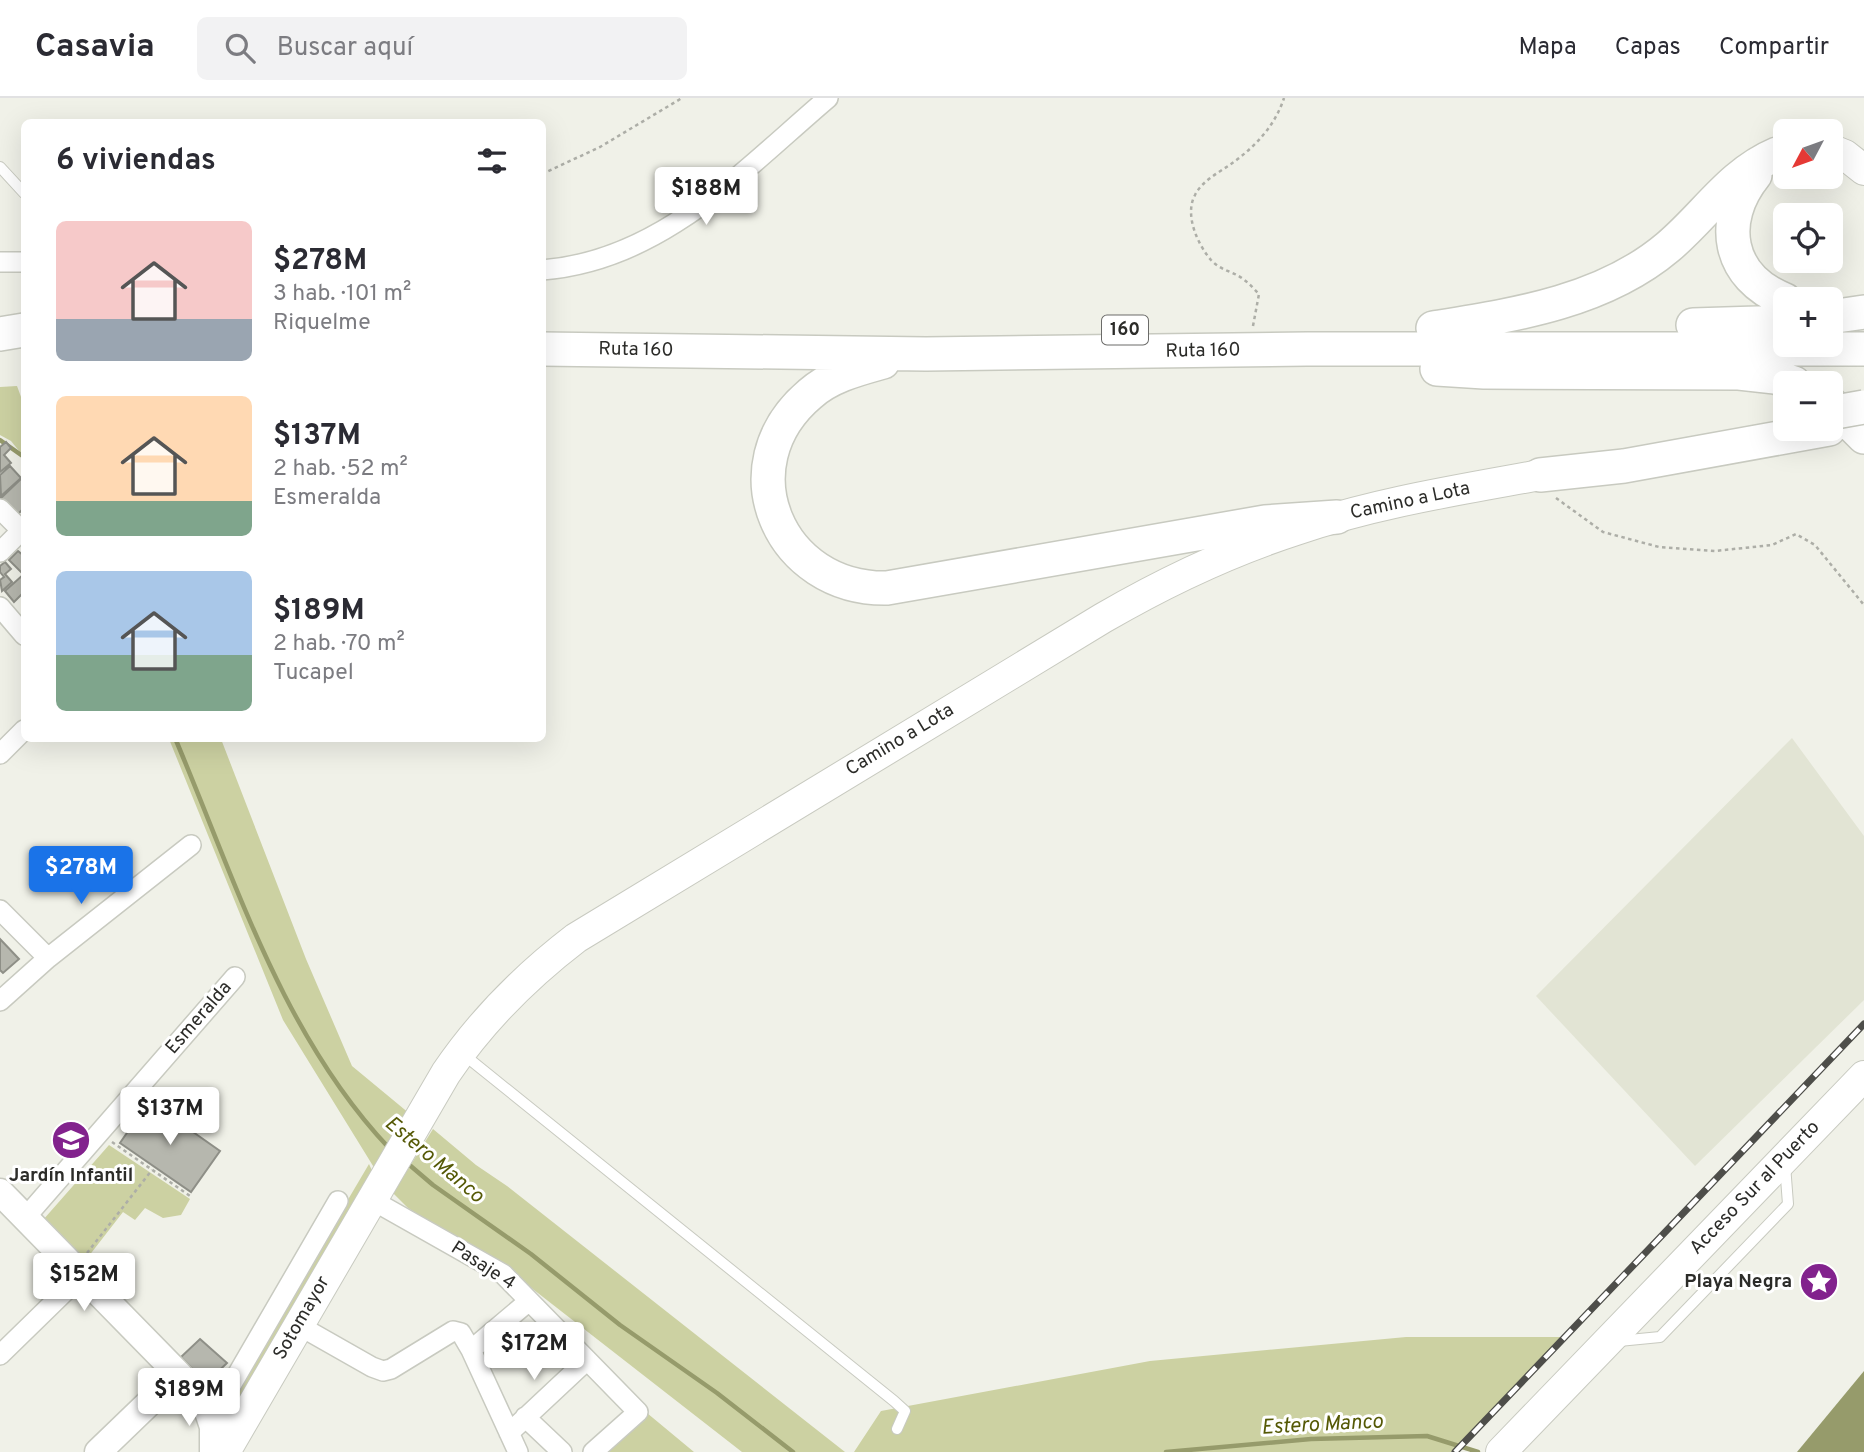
<!DOCTYPE html>
<html lang="es">
<meta charset="utf-8">
<style>
body{margin:0;font-family:Overpass,sans-serif;background:#f2f2f3;color:#2b2b33;height:100vh;display:flex;flex-direction:column;font-size:26px;white-space:nowrap}
*{box-sizing:border-box;margin:0}
p{font-size:23px;color:#7c7c81}
.icon{flex:none;width:38px;height:38px;fill:none;stroke:currentColor;stroke-width:2;stroke-linecap:round;stroke-linejoin:round}
.map{position:relative;flex:1;overflow:hidden}
.details{position:absolute;left:21px;top:21px;width:525px;height:623px;display:flex;flex-direction:column;background:#fff;border-radius:10px;box-shadow:0 7px 28px #0002}
.details>*{flex:none}
.needle{width:46px;rotate:229deg}
.controls{position:absolute;left:1773px;top:21px;display:grid;gap:14px}
.controls a{display:grid;place-items:center;width:70px;height:70px;border-radius:10px;background:#fff;box-shadow:0 7px 28px #0002;font-size:35px}
.price{position:absolute;translate:-50% -60px;padding:0 16px;border-radius:7px;background:#fff;color:#222;font-size:23px;line-height:46px;filter:drop-shadow(0 2px 4px #0008)}
.price::after{content:'';position:absolute;left:50%;top:42px;width:21px;height:16px;margin-left:-10px;background:inherit;clip-path:polygon(0 0,100% 0,50% 100%)}
.price.active{background:#1a73e8;color:#fff}
ul{padding:0;list-style:none}
li{display:flex;align-items:center;gap:21px;height:175px;padding:0 35px}
li span{display:grid;place-items:center;flex:none;width:196px;height:140px;border-radius:10px;color:#555}
li>.icon{margin-inline-start:auto}
span .icon{width:84px;height:84px;fill:#fffc;stroke-width:1}
li b{font-size:30px}
h2{display:flex;justify-content:space-between;align-items:center;height:84px;padding:0 35px;font-size:30px}
header{display:flex;align-items:center;gap:42px;box-sizing:border-box;height:98px;padding:0 35px;background:#fff;border-bottom:2px solid #e1e1e2}
header strong{font-size:33px}
nav{display:flex;gap:38px;margin-inline-start:auto;font-size:24px}
.search{width:490px;height:63px;background:#f2f2f3;display:flex;align-items:center;gap:18px;box-sizing:border-box;padding:0 24px;border-radius:10px;color:#7c7c81;font-size:26px}
.map>svg:first-child{display:block}
.built{fill:#e2e4d4}
.green{fill:#ccd1a2}
.water{fill:#969b6b}
.lines{fill:none;stroke-linecap:round;stroke-linejoin:round}
.stream{stroke:#969b6b;stroke-width:4.5}
.building{fill:#b6b7ae;stroke:#8e8f87;stroke-width:2}
.lane-casing{stroke:#c8cac0;stroke-width:12}
.street-casing{stroke:#c8cac0;stroke-width:22}
.secondary-casing{stroke:#c8cac0;stroke-width:29}
.primary-casing{stroke:#c8cac0;stroke-width:32}
.highway-casing{stroke:#c8cac0;stroke-width:36}
.path{stroke:#adaea7;stroke-width:2.5;stroke-dasharray:3.5 3.5;stroke-linecap:butt}
.lane{stroke:#fff;stroke-width:10}
.street{stroke:#fff;stroke-width:19}
.secondary{stroke:#fff;stroke-width:26}
.primary{stroke:#fff;stroke-width:30}
.highway{stroke:#fff;stroke-width:33}
.rail-casing{stroke:#4e4e4a;stroke-width:7}
.rail{stroke:#fff;stroke-width:4.5;stroke-dasharray:13;stroke-linecap:butt}
.highway-bridge-casing{stroke:#c8cac0;stroke-width:36;stroke-linecap:butt}
.highway-bridge{stroke:#fff;stroke-width:33}
.labels{text-anchor:middle;dominant-baseline:central;stroke-width:6;stroke-linejoin:round;paint-order:stroke}
.shield{fill:#fff;stroke:#6b6b69;stroke-width:2}
.shield-label{font-size:18px;font-weight:bold;fill:#2c2c29}
.street-label{font-size:19px;fill:#2c2c29;stroke:#fff}
.poi-label{font-size:19px;font-weight:bold;fill:#2c2c29;stroke:#fff}
.water-label{font-size:21px;font-style:italic;fill:#555906;stroke:#fff}
</style>
<header>
<strong>Casavia</strong>
<div class="search"><svg class="icon" aria-label="search" viewBox="0 0 24 24"><circle cx="10" cy="10" r="6"/><path d="M15 15l6 6"/></svg>Buscar aquí</div>
<nav><a>Mapa</a><a>Capas</a><a>Compartir</a></nav>
</header>
<div class="map">
<svg width="1864" height="1354" viewBox="0 0 1864 1354">
<rect width="100%" height="100%" fill="#f0f1e8"/>
<path class="built" d="M1792,640L1864,738V902L1695,1068L1536,898Z"/>
<path class="green" d="M17,288L24,307V359L11,343L0,337V289Z
M169,641H221L306,861L352,968L410,1016L378,1076L283,922Z
M433,1031L476,1067L507,1088L845,1354H742L525,1185L408,1110L393,1095Z
M109,1047L190,1101L181,1117L163,1120L145,1110L135,1122L123,1114L85,1163L43,1122Z
M369,1066L375,1079L243,1303L233,1306L231,1300Z
M1406,1239H1562L1451,1354H854L881,1313L1150,1263Z
M647,1315L694,1354H599Z"/>
<path class="water" d="M1864,1273V1354H1797Z"/>
<g class="lines">
<path class="stream" d="M0,342L24,359
M175,640C235,781 282,937 389,1050
M406,1064L433,1087L531,1156L620,1227L717,1295L793,1354
M1166,1354L1311,1341L1427,1338L1478,1354"/>
</g>
<path class="building" d="M6,344L11,350L4,357L11,365L0,374V349Z
M10,368L21,380L1,398L0,377Z
M24,378V410L16,418L0,401Z
M18,453L24,458L23,476L9,462Z
M5,464L11,471L5,476L12,484L2,493L0,482L4,479L0,474V468Z
M24,476V494L14,504L5,493Z
M0,841L19,861L3,875L0,872Z
M149,1003L220,1053L191,1094L120,1045Z
M200,1241L227,1265L206,1285L181,1259Z"/>
<g class="lines">
<g class="lane-casing">
<path id="lane" d="M0,69L24,95
M463,956L894,1303L905,1313L897,1331
M1619,1243L1660,1239L1788,1106L1785,1067"/>
</g>
<g class="street-casing">
<path id="street" d="M0,164H24
M542,172C661,163 742,73 828,0
M0,411L22,433
M0,454L24,430
M0,509L24,537
M0,656L24,632
M0,812L48,860
M0,903L48,860L191,747
M372,1102L503,1176L638,1314L593,1354
M25,1120L235,879
M298,1227L372,1269L383,1273L391,1271L453,1233L461,1235L471,1252L518,1354
M471,1252L529,1203
M0,1257L81,1178
M219,1308L338,1103
M525,1319L562,1354
M509,1335L586,1263"/>
</g>
<g class="secondary-casing">
<path id="secondary" d="M0,1094L196,1294L204,1302L243,1322
M204,1302L213,1329V1354
M98,1354L178,1277"/>
</g>
<g class="primary-casing">
<path id="primary" d="M1830,51L1845,57L1864,72
M225,1354L446,975C482,922 525,879 576,840L1103,520C1165,484 1228,454 1296,432C1375,405 1458,392 1540,377
M1501,1354L1864,978"/>
</g>
<g class="highway-casing">
<path id="highway" d="M1755,77C1718,123 1727,179 1785,202
M1830,219L1864,214
M1693,227L1785,224
M1433,230C1514,217 1603,204 1668,149C1706,117 1730,76 1777,56
M0,236L24,232
M542,251L926,256L1307,251H1864
M883,264C858,271 830,278 810,296C725,368 779,492 887,490L1265,424L1337,419
M1437,271L1484,274L1739,275L1775,279L1794,285
M1830,305L1864,339
M1540,377L1624,368L1829,331"/>
</g>
<path class="path" d="M542,76L600,49L682,0
M1253,228L1259,196C1254,191 1249,185 1243,181C1233,173 1221,173 1211,162C1198,147 1184,117 1195,97C1202,83 1218,75 1231,66C1255,49 1275,28 1284,0
M1556,400L1603,434L1659,449L1715,453L1772,447L1796,436L1815,447L1864,507
M112,1044L190,1098
M87,1155L152,1072"/>
<use href="#lane" class="lane"/>
<use href="#street" class="street"/>
<use href="#secondary" class="secondary"/>
<use href="#primary" class="primary"/>
<use href="#highway" class="highway"/>
<g class="rail-casing">
<path id="rail" d="M1455,1354L1864,926"/>
</g>
<use href="#rail" class="rail"/>
<g class="highway-bridge-casing">
<path id="highway-bridge" d="M1830,315L1864,309"/>
</g>
<use href="#highway-bridge" class="highway-bridge"/>
</g>
<defs>
<g id="school-disc" transform="scale(2.0125)"><circle r="9.5" fill="#82228d" stroke="#fff"/><path d="M0-5L7-2L0 1L-7-2ZM-4 1L0 2.5L4 1V4Q0 6-4 4Z" fill="#fff"/></g>
<g id="sight-disc" transform="scale(2.0125)"><circle r="9.5" fill="#82228d" stroke="#fff"/><path d="M0-6L1.8-2.2L6-1.7L2.9 1.2L3.7 5.4L0 3.3L-3.7 5.4L-2.9 1.2L-6-1.7L-1.8-2.2Z" fill="#fff"/></g>
</defs>
<g fill-rule="evenodd">
<use href="#school-disc" x="71" y="1042"/>
<use href="#sight-disc" x="1819" y="1184"/>
</g>
<g class="labels">
<rect class="shield" x="1102" y="217.5" width="46" height="29" rx="5"/>
<g class="shield-label">
<text x="1125" y="232">160</text>
</g>
<g class="street-label">
<text transform="translate(636 252) rotate(1)">Ruta 160</text>
<text transform="translate(1203 253) rotate(-1)">Ruta 160</text>
<text transform="translate(1410 403) rotate(-12)">Camino a Lota</text>
<text transform="translate(900 642) rotate(-31)">Camino a Lota</text>
<text transform="translate(199 920) rotate(-49)">Esmeralda</text>
<text transform="translate(1755 1090) rotate(-46)">Acceso Sur al Puerto</text>
<text transform="translate(483 1168) rotate(33)">Pasaje 4</text>
<text transform="translate(302 1220) rotate(-60)">Sotomayor</text>
</g>
<g class="poi-label">
<text x="71" y="1078">Jardín Infantil</text>
<text x="1792" y="1184" text-anchor="end">Playa Negra</text>
</g>
<g class="water-label">
<text transform="translate(434 1062) rotate(40)">Estero Manco</text>
<text transform="translate(1322 1327) rotate(-3)">Estero Manco</text>
</g>
</g>
</svg>
<div class="controls">
<a><svg class="needle" viewBox="-14 -14 28 28"><path d="M0-13l5 13h-10z" fill="#e53935"/><path d="M0 13l5-13h-10z" fill="#7c7c81"/></svg></a>
<a><svg class="icon" aria-label="locate" viewBox="0 0 24 24"><circle cx="12" cy="12" r="6"/><path d="M12 2v4M12 18v4M2 12h4M18 12h4"/></svg></a>
<a>+</a>
<a>−</a>
</div>
<b class="price" style="left:706px;top:129px">$188M</b>
<b class="price active" style="left:81px;top:808px">$278M</b>
<b class="price" style="left:170px;top:1049px">$137M</b>
<b class="price" style="left:84px;top:1215px">$152M</b>
<b class="price" style="left:534px;top:1284px">$172M</b>
<b class="price" style="left:189px;top:1330px">$189M</b>
<section class="details">
<h2>6 viviendas<svg class="icon" aria-label="filters" viewBox="0 0 24 24"><path d="M4 7h16M4 17h16"/><circle cx="9" cy="7" r="2"/><circle cx="15" cy="17" r="2"/></svg></h2>
<ul>
<li><span style="background:linear-gradient(#f6c9c9 70%,#9aa5b1 0)"><svg class="icon" aria-label="home" viewBox="0 0 24 24"><path d="M3 11l9-7 9 7M6 9v11h12V9"/></svg></span><div><b>$278M</b><p>3 hab. · 101 m²</p><p>Riquelme</p></div></li>
<li><span style="background:linear-gradient(#ffd9b3 75%,#7fa58c 0)"><svg class="icon" aria-label="home" viewBox="0 0 24 24"><path d="M3 11l9-7 9 7M6 9v11h12V9"/></svg></span><div><b>$137M</b><p>2 hab. · 52 m²</p><p>Esmeralda</p></div></li>
<li><span style="background:linear-gradient(#a9c7e8 60%,#7fa58c 0)"><svg class="icon" aria-label="home" viewBox="0 0 24 24"><path d="M3 11l9-7 9 7M6 9v11h12V9"/></svg></span><div><b>$189M</b><p>2 hab. · 70 m²</p><p>Tucapel</p></div></li>
</ul>
</section>
</div>
